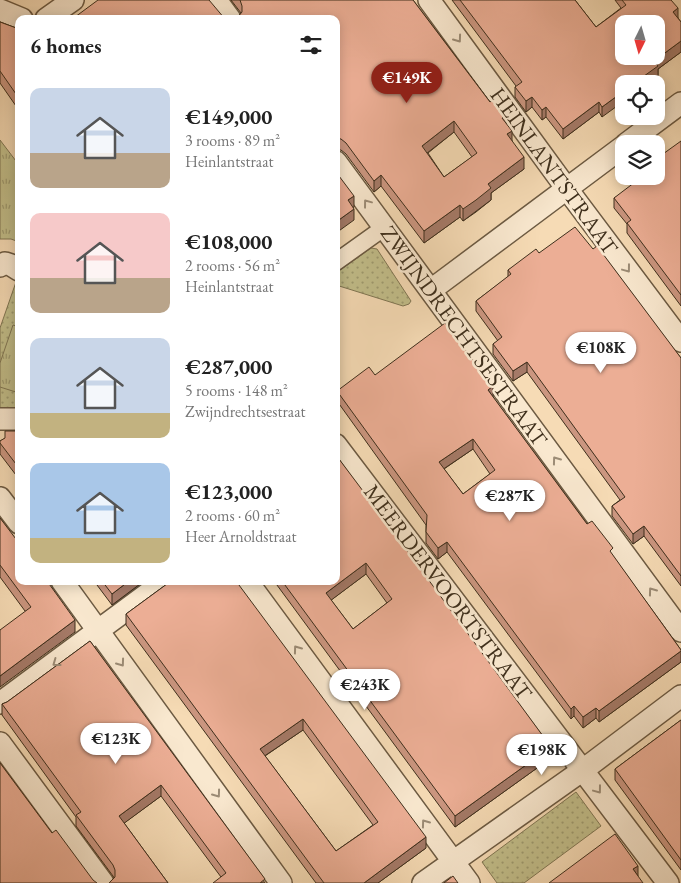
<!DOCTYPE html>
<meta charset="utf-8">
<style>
body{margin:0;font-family:"EB Garamond",serif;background:#f6f6f6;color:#222;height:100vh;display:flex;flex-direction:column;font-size:19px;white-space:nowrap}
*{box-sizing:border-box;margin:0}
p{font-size:16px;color:#767676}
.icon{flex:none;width:28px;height:28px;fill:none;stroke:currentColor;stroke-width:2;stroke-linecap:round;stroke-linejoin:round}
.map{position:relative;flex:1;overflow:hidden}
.panel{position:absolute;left:15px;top:15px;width:325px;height:570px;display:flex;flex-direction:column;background:#fff;border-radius:10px;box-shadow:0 2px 12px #0003}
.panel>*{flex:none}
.needle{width:32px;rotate:185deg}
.tools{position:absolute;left:615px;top:15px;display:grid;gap:10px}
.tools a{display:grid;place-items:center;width:50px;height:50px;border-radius:10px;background:#fff;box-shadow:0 2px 12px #0003;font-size:25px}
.price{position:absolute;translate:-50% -42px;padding:0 11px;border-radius:18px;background:#fff;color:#222;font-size:16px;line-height:32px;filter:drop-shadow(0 1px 2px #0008)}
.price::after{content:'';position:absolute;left:50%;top:30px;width:15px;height:11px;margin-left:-8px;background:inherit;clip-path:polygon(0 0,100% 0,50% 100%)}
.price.selected{background:#8f2418;color:#fff}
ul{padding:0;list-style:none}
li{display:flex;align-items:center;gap:15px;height:125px;padding:0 15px}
li span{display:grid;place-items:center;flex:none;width:140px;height:100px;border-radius:10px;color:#555}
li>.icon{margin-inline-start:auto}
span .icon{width:60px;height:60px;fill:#fffc;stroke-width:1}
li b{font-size:21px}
h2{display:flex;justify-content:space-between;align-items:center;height:60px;padding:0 15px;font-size:21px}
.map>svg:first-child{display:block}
.grass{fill:url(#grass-dots);stroke:#807653}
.park{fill:url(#park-tufts);stroke:#807653}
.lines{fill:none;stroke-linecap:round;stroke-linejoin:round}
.pedestrian-casing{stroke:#6c5a42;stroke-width:19}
.minor-casing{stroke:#6c5a42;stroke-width:24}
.pedestrian{stroke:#f9e8cf;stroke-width:16}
.minor{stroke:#f9e8cf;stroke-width:21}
.wall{fill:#cb9680;stroke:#3e2f1c;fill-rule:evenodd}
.shaded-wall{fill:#a57a68;stroke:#3e2f1c}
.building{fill:#ecae95;stroke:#3e2f1c;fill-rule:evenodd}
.oneway{stroke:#9c8c76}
.labels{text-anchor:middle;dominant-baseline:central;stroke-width:5;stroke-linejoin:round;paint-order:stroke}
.street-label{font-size:22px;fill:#3e2f1c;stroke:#f9e8cf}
</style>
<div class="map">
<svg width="681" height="883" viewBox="0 0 681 883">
<defs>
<pattern id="grass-dots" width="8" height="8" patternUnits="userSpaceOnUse" patternTransform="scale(1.25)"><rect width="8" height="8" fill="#c2be8a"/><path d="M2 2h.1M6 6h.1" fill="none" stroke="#9f9b70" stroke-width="1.8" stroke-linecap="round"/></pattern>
<pattern id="park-tufts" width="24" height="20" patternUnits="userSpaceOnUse" patternTransform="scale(1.25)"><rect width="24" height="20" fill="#c2be8a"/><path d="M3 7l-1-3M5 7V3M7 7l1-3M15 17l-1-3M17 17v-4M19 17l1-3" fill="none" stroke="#9f9b70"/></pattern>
</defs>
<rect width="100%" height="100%" fill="#f6dbb5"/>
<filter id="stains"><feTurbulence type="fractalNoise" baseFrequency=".004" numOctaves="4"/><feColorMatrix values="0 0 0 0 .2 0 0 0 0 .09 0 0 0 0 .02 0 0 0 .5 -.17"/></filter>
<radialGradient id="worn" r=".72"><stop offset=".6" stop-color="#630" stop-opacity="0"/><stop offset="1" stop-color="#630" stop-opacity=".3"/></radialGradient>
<path class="grass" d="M371,248L377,249L411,301L409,304L403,306L336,285V273Z
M16,282L19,286V409H0V328Z
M576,792L601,826L524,883H497L482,862Z"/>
<path class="park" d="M0,140L19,165V242L11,239H0Z
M13,325L19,327V393L0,387V363Z"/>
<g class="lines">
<g class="pedestrian-casing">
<path id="pedestrian" d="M336,262L385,227"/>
</g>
<g class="minor-casing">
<path id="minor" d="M216,0L230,19
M429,0L567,189L681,341
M0,10L22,19
M46,19L73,0
M626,144L681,103
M336,162L681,631
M0,266L5,263L11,265L19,270
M431,290L624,146
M0,419H19
M336,445L668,883
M0,498L19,523
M62,581L281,883
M247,581L469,883
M0,703L165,581
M0,743L103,883
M423,883L583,770L681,696"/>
</g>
<use href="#pedestrian" class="pedestrian"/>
<use href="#minor" class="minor"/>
</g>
<path class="wall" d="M231,0H413L506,123L512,141L524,169L491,193V200L476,212L463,221L460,217L424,243L381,186L374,192L346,154L341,150H336V19L237,18L241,13ZM454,132L472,157L444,177L428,153Z
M452,0H575L596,27L621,8L615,0H671L678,18L681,22V52L658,69V76L647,84H624L602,117L599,112L563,139L546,117L542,120L532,107L526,112L515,97V87L516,86Z
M0,22L19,29V106H16L0,83Z
M681,141V306L627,233V224L614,208V198L656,176Z
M593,249L681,358V586L644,536L633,544L612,516V506L620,500L527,372L513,381L493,354V344L498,341L476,311V301L508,277V270L539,253Z
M375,375L493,397L587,524L613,556L681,650V662L599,722L596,718L583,728L574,716L571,719L447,552L438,559L426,543V525L337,401V391ZM473,449L490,474L463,494L444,469Z
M19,431V479L0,454V441Z
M336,455L551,758L455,827L274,581H336ZM366,574L387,603L353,629L331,600Z
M0,518L75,632L25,611L0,577Z
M94,581H144L112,605Z
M171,581L426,848L378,883H316L126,625V614ZM303,730L373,825L336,851L265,756Z
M90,641L265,883L221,877L161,796L124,823L168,883H110L114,878L113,876L76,826V817L2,715V704L7,702Z
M681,720V870L615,780V769Z"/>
<path class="shaded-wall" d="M678,8V19L673,12Z
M681,41V52L658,69V76L647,84H633L654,61Z
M624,91V101L602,117V107Z
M532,97V107L526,112V101Z
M599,102V112L563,139V129Z
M546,107V117L542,120V110Z
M506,115V126L502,118Z
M454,121V132L422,157V146Z
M512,131V143L507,134Z
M524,157V169L491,193V200L463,221V209L488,184Z
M381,175V186L374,192V181Z
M354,196V207L348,212V200Z
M460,205V217L424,243V231Z
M354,209V220L336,233V222Z
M527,362V372L513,381V371Z
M493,386V397L488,390Z
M473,439V449L439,472V462Z
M644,526V536L633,544V534Z
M447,542V552L438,559V548Z
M366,563V574L326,604V593Z
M129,581H144L112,605V594Z
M75,620V632L0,687V676Z
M681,651V662L599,722V711Z
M574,706V716L571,719V709Z
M596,708V718L583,728V717Z
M303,719V730L260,759V749Z
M551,747V758L455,827V816Z
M161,785V796L119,827V816Z
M426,837V848L378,883H364Z
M638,866V876L633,869Z"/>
<path class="building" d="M98,0H209L225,19H77L75,17Z
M240,0H413L490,102L494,99L506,115L502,118L512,131L507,134L524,157L488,184L491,188L476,200L463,209L460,205L424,231L381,175L374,181L346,143L341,139L336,138V19H234L237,18L242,12V6ZM454,121L477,153L444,177L422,146Z
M460,0H575L596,27L626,5L622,0H671L678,8L673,12L681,22V41L654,61L658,66L633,84H624V91L602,107L599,102L563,129L546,107L542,110L532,97L526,101L515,87L522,82ZM624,24H656V56H624Z
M0,22L19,29V94H16L0,71Z
M681,141V295L627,223L631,220L614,198L643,176H656V159Z
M336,172L354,196L348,200L354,209L336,222Z
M575,227L593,249L597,246L681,358V576L644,526L633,534L612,506L625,497L527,362L513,371L493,344L502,337L476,301L511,274L508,270L536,249L539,253Z
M445,323L493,386L488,390L587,524L592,521L613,548L610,551L681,650V651L599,711L596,708L583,717L574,706L571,709L447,542L438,548L426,532L427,515L337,391L369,367L375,375ZM473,439L495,470L463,494L439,462Z
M5,431H19V468L0,443V441L5,438Z
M336,455L381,515L551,747L455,816L282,581H336ZM366,563L392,599L353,629L326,593Z
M0,518L19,543V581H47L75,620L0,676V630L31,607L0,565Z
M102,581H129L112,594Z
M171,581H236L426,837L364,883H324L126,614ZM303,719L378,822L336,851L260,749Z
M90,641L265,879L260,883H213L226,873L161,785L119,816L168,883H109L115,877V870L113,865L76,815L81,812L2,704L7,702Z
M681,720V860L615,769Z
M0,763L52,833L56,830L93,880L97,883H0Z
M615,834L638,866L633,869L643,883H549Z
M453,876L458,883H444Z"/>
<defs><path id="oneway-chevron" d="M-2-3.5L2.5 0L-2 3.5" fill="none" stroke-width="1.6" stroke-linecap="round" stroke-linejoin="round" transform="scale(1.25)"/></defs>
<g class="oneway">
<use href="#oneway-chevron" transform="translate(458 39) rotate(54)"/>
<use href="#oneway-chevron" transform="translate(367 203) rotate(-127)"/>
<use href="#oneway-chevron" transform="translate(627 269) rotate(53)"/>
<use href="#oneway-chevron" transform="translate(556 460) rotate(-126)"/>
<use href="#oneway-chevron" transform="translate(652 591) rotate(-126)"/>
<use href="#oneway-chevron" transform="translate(297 649) rotate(-126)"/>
<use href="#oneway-chevron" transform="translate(56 663) rotate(144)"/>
<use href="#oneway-chevron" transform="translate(121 663) rotate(54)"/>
<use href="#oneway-chevron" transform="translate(598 790) rotate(53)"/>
<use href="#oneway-chevron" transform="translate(217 794) rotate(54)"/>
<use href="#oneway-chevron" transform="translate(425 823) rotate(-126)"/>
</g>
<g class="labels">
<g class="street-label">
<text transform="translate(554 171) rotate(54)">HEINLANTSTRAAT</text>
<text transform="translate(464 336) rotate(54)">ZWIJNDRECHTSESTRAAT</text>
<text transform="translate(448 592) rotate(53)">MEERDERVOORTSTRAAT</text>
</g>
</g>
<rect width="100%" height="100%" filter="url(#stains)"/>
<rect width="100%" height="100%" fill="url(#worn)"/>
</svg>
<div class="tools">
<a><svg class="needle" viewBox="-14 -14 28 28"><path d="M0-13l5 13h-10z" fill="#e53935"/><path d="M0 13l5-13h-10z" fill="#767676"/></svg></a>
<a><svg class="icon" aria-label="locate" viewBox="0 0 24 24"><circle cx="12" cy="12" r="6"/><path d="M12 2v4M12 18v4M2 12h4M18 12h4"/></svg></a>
<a><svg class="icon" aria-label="layers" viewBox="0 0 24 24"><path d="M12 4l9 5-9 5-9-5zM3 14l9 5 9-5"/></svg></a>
</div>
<b class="price selected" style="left:407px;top:104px">€149K</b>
<b class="price" style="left:601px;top:374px">€108K</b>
<b class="price" style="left:510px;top:522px">€287K</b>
<b class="price" style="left:365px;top:711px">€243K</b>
<b class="price" style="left:116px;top:765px">€123K</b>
<b class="price" style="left:542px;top:776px">€198K</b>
<section class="panel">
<h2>6 homes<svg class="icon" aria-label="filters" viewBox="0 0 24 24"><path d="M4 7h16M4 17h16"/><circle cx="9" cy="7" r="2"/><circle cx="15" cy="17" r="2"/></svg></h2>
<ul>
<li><span style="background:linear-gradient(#c9d6e8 65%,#b9a48a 0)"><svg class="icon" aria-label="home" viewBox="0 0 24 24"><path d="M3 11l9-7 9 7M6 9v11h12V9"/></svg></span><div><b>€149,000</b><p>3 rooms · 89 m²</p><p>Heinlantstraat</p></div></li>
<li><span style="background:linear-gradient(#f6c9c9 65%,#b9a48a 0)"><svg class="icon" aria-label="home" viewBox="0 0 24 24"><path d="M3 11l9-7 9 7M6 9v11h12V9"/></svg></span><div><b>€108,000</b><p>2 rooms · 56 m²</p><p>Heinlantstraat</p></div></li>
<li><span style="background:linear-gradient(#c9d6e8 75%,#c2b280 0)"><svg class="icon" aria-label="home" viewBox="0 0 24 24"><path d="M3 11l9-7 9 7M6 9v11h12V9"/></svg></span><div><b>€287,000</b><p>5 rooms · 148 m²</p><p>Zwijndrechtsestraat</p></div></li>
<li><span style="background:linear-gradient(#a9c7e8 75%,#c2b280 0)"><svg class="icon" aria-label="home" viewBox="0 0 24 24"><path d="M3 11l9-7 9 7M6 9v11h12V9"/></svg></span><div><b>€123,000</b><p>2 rooms · 60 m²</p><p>Heer Arnoldstraat</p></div></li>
</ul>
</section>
</div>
